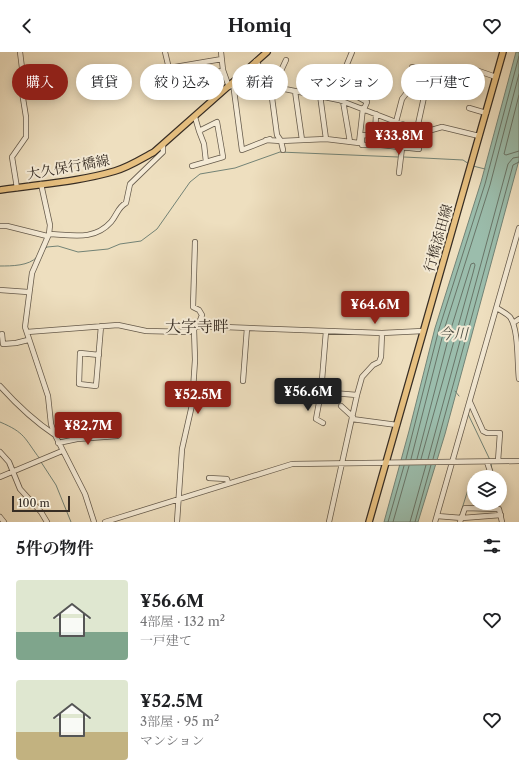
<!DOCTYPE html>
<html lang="ja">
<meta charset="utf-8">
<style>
body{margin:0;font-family:"Libre Caslon Text","Noto Serif JP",serif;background:#f6f6f6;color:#202124;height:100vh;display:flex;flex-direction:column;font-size:15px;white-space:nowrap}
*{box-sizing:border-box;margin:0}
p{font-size:13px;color:#757577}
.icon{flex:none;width:22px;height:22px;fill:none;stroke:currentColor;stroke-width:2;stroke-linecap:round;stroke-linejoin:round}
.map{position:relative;height:470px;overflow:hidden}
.side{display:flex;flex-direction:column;background:#fff;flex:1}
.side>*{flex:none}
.banner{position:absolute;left:12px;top:12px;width:495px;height:36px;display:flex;gap:8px}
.buttons{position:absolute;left:467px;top:418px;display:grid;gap:8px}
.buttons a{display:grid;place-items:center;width:40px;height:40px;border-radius:50%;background:#fff;box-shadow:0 2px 10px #0003;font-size:20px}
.scale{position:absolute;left:12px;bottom:10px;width:58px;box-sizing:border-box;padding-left:4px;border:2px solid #372d24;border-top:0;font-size:11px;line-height:14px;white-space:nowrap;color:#372d24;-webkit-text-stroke:3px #f4ead5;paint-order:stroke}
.price{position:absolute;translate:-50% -34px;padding:0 9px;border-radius:4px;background:#8f2418;color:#fff;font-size:13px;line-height:26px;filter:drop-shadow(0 1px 2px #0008)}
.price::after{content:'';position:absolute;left:50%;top:24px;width:12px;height:9px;margin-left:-6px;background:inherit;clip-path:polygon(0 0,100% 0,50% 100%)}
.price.on{background:#222;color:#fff}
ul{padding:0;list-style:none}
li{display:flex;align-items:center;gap:12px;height:100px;padding:0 16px}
li span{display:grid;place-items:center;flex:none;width:112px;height:80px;border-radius:4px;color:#555}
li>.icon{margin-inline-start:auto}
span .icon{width:48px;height:48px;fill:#fffc;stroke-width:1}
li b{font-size:17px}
h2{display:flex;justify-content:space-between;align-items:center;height:48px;padding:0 16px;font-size:17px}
.pill{padding:0 14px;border-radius:18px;background:#fff;box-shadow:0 2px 10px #0003;font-size:14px;line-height:36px}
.pill.on{background:#8f2418;color:#fff}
header{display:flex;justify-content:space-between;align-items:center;height:52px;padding:0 16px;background:#fff;font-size:18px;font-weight:800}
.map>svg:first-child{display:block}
.water{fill:#9bbdac;stroke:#738376}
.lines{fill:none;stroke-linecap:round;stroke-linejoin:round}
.shore{stroke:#697568;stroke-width:1}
.stream{stroke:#738376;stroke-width:1}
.minor-casing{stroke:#655a4b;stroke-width:6}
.major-casing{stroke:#372d24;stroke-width:8}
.minor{stroke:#f4ead5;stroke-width:4.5}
.major{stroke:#e7c080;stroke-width:5.5}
.labels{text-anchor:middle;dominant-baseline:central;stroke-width:4;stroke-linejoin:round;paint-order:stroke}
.street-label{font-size:14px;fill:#372d24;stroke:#f4ead5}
.water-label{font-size:15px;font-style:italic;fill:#505146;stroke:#f4ead5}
.quarter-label{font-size:16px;fill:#372d24;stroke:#f4ead5}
</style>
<header><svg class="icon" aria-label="back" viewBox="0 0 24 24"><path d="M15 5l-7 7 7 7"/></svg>Homiq<svg class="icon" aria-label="heart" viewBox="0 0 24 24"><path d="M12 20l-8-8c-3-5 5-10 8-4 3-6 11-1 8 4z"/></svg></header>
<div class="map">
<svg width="519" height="470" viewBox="0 0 519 470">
<rect width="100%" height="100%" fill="#eedfbf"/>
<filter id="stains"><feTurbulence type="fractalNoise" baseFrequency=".005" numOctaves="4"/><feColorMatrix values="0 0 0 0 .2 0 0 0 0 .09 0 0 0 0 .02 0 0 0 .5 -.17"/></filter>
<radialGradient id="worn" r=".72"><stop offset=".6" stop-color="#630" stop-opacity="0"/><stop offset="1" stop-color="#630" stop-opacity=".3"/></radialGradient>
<path class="water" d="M516,0H519V108L445,382L418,470H384L409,379L435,276L481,130Z"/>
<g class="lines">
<path class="shore" d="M519,43L504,102L506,103L519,99
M406,407L439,277L485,132L519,4
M411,407L444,278L490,133L519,22
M417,407L450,280L471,212L474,211L475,213L473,221L421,407
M428,407L508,112L513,106L519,105
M433,407L513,113L519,110
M388,470L404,414
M393,470L409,414
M410,470L426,413
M415,470L431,413"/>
<path class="stream" d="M404,105L463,108L469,112
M473,114L485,117
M45,197L47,195L58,194L78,200L108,197L120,192L141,189L157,177L190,130L200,122L235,116L280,100L398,105
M0,214C12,214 29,214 37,205
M455,339L459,344
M468,362L490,408
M0,370C26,381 24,386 40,407
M41,410L56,433L71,470
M491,411L492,418
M460,463L472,425L489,424"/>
<g class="minor-casing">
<path id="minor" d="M165,0L172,29H198L223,18
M221,0L223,18L229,35
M352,0L338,34L367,50L364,57
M256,9L270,31L277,83L281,89L326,87L359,91L363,56
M169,16L222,7
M470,16L496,25
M262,19L279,23L286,8
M437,25L471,31
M233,31L242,98L270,87
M270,34L339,48L396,70L417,77L428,79L442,75L479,84
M295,39L302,88
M320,43L326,87
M466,44L474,17
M343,49L350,90
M469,56L486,61
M376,62L375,84L419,88L420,77
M195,65L199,79L217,70L223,105L206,110L204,92L199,79
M396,70L402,47L409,38L412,15L428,17L424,45L417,77
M375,84L362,83V93H381L382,85
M394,86V80
M266,88L281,89L283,98
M381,93L419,97
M192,114L206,110
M399,121L402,96
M41,132L50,173L49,182L32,221L25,275L48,344L51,372L55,383L85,442L94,470
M17,136L12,105L26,85V65L22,40V16L20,0
M0,174H7L47,184
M49,182C72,183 94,189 111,170C117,163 118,155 126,151L130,132L163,100V93
M0,238L28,240
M497,256C501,259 506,261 510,265C519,278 517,311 519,327
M513,271L519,267
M198,274L382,281L423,279
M326,279L321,340L357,343L329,470
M27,280L118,273L146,279L189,280C197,276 199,272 202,263L199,258L193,255L195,190
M2,282L3,292L16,291L28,288
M99,303L80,301L79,332L96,334L101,274
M243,329L247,276
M0,334C17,353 34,369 55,383
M321,340L316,367L323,371
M357,343L362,325L373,313L379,310L381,305L382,281
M470,350L483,379L487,381H500L498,409
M341,354L353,365
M352,367L397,373
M58,391L77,387L117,384
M0,400L9,410L20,437L41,460L47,470
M487,410L492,425
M0,425L62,399
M209,426L227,427L228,431
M437,464L462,466L501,463
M0,465L4,470
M105,470L292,412L519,409
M177,470L182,397L192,353L195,308L194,277
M435,470L519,176
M460,470L465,456L499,457L502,470"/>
</g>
<g class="major-casing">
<path id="major" d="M0,138C38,132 78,130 115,119C129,115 141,107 154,100L267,0
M369,470L503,0"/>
</g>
<use href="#minor" class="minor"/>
<use href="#major" class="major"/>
</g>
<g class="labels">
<g class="street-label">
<text transform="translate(68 115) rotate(-10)">大久保行橋線</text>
<text transform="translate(438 186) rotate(-74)">行橋添田線</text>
</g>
<g class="water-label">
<text x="453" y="281">今川</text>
</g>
<g class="quarter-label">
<text x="197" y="274">大字寺畔</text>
</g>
</g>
<rect width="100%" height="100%" filter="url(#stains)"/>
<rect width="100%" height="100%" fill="url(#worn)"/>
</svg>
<div class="buttons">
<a><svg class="icon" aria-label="layers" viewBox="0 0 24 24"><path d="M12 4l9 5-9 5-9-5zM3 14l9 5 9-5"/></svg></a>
</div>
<div class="scale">100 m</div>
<b class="price" style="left:399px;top:104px">¥33.8M</b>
<b class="price" style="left:375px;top:273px">¥64.6M</b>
<b class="price on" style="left:308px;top:360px">¥56.6M</b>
<b class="price" style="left:198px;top:363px">¥52.5M</b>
<b class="price" style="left:88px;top:394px">¥82.7M</b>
<div class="banner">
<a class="pill on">購入</a>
<a class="pill">賃貸</a>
<a class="pill">絞り込み</a>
<a class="pill">新着</a>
<a class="pill">マンション</a>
<a class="pill">一戸建て</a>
</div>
</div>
<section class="side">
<h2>5件の物件<svg class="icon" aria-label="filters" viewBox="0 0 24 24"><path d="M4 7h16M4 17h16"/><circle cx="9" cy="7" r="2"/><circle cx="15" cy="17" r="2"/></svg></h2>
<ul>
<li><span style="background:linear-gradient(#dfe7d0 65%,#7fa58c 0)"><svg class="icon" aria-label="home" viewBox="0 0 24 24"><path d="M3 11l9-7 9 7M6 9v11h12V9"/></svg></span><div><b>¥56.6M</b><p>4部屋 · 132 m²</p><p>一戸建て</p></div><svg class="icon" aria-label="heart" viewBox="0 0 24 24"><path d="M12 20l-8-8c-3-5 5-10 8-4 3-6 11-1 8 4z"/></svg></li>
<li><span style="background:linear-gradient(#dfe7d0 65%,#c2b280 0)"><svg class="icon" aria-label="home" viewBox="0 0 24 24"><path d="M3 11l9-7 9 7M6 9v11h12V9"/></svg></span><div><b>¥52.5M</b><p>3部屋 · 95 m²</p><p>マンション</p></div><svg class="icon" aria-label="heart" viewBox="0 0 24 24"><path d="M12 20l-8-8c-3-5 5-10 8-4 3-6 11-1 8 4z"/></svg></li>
</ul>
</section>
